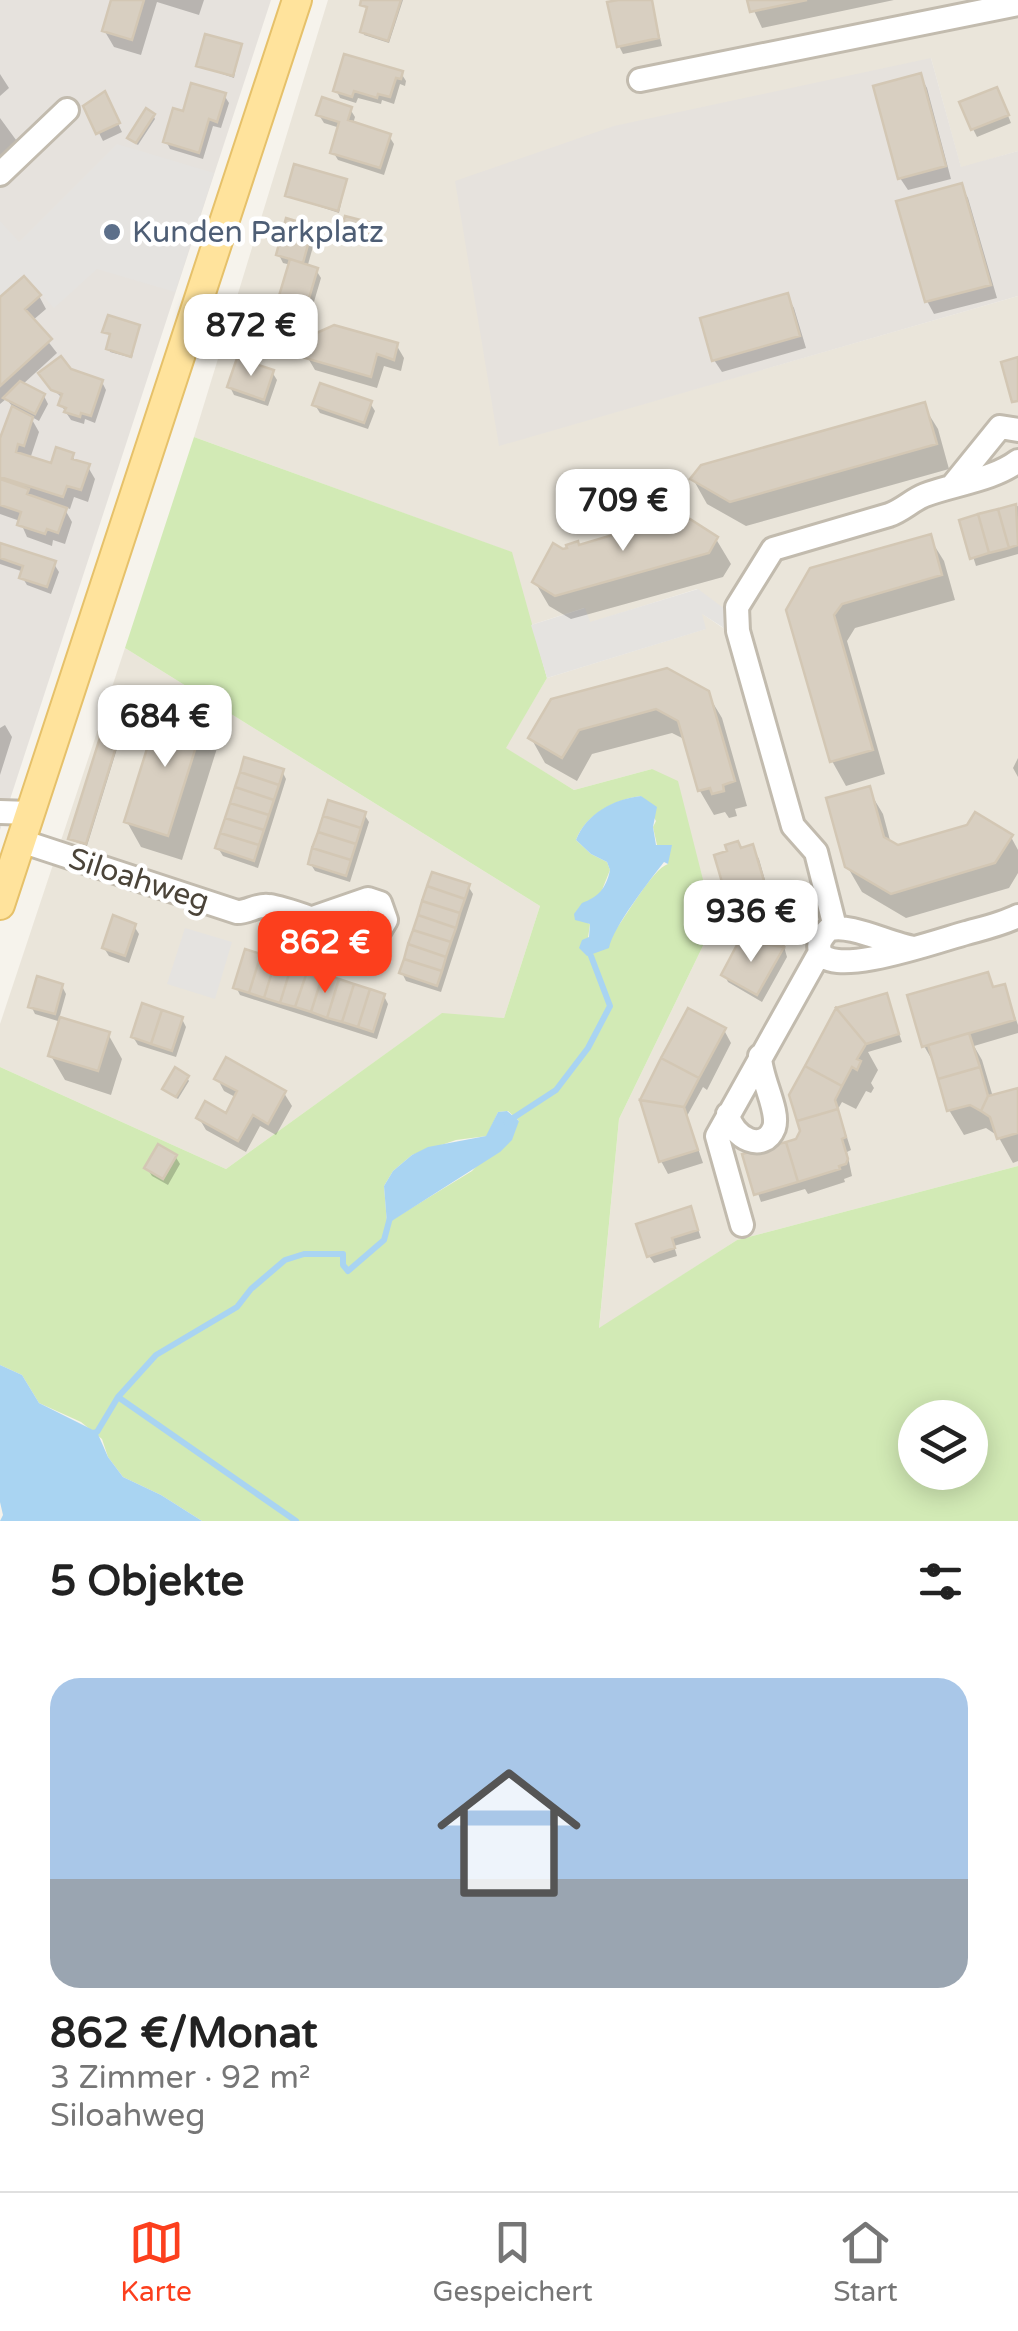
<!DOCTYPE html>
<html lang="de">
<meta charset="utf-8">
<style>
body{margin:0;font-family:"Varela Round",sans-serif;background:#f6f6f6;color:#222;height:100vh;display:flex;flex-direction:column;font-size:38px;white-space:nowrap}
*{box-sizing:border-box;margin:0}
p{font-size:32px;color:#767676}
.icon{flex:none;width:55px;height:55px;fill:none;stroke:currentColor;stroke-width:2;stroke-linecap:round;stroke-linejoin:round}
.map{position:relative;height:1521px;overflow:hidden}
.sheet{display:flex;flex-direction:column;background:#fff;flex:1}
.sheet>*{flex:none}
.tools{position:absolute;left:898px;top:1400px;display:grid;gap:20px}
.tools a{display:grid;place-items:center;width:90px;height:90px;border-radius:50%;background:#fff;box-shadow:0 5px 25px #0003;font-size:50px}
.price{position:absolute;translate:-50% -85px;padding:0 22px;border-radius:20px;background:#fff;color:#222;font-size:32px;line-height:65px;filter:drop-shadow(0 2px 5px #0008)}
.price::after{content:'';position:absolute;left:50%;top:60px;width:30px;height:22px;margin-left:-15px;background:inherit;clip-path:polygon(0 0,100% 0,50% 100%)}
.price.selected{background:#fc3f1d;color:#fff}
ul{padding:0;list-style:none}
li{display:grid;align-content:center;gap:20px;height:530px;padding:0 50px}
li+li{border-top:2px solid #e0e0e0}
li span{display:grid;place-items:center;height:310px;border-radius:30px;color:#555}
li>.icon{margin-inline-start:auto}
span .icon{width:180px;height:180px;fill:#fffc;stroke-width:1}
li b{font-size:42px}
h2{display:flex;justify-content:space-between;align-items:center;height:120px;padding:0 50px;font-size:42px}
.tabs{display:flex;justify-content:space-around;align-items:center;height:140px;border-top:2px solid #e0e0e0;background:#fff;font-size:28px;color:#767676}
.tabs a{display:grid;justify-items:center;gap:5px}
.tabs .selected{color:#fc3f1d}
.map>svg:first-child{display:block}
.residential{fill:#eae5da}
.industrial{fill:#e6e2dd}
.green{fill:#d2eab5;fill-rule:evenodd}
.parking{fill:#e5e3e0}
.water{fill:#a9d4f2}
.shadow{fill:#0003}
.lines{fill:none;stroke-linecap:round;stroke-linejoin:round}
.stream{stroke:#a9d4f2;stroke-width:6}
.building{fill:#d8cfc1;stroke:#d3c7b4;stroke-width:2.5}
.minor-casing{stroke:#c2bbae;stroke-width:28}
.major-casing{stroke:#e6c16a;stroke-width:32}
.minor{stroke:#fff;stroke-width:22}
.major{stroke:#ffe39c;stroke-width:28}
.service-dot{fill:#5c6f8a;stroke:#fff;stroke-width:4}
.labels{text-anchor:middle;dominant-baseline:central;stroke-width:9;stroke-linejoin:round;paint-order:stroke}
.service-label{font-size:30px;fill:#4e5e75;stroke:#fff;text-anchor:start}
.street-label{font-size:30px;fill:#4b4439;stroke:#fff}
</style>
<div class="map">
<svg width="1018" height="1521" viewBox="0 0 1018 1521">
<rect width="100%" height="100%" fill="#f6f3ec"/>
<path class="residential" d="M328,0H1018V151L961,168L931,58L500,445L1018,296V1166L737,1240L599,1329L619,1119L714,923L652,769L574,790L505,748L547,678L705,629L701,613L723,628L697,589L589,623L584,608L531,625L511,552L194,437Z
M125,648L540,906L504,1018L441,1014L226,1169L0,1067V1024Z"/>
<path class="industrial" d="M0,0H271L0,830Z
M931,58L961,167L1018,151V296L499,446L455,181L614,126Z"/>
<path class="green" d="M194,437L512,552L547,678L506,748L574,790L652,769L678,781L714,923L619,1119L599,1328L737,1240L1018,1166V1521H202L161,1495L123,1477L108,1457L102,1439L81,1422L39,1403L22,1375L0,1365V1067L226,1169L442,1013L504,1018L540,906L125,648ZM641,796L656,821L653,827L657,845L664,847L668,864C652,869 625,919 611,936L588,938L590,924L581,920L602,890L610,870L607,862L591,854L576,840C585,815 615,799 641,796ZM508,1111L519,1121L472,1171L387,1223L384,1186L393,1171L412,1155L456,1140L487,1136L498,1112ZM915,1418H970V1472H915Z"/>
<path class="parking" d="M117,144L214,173L175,292L97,269L54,308L24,276L0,297V221L19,242Z
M698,589L726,610L730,626L724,628L702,614L706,629L547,678L531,625L585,608L590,622Z
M185,928L232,942L215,999L167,984Z"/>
<path class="water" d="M641,796L657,807L653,827L656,845H672L668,864L664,862C650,880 613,927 609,948L587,956L579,948L582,940L589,937L590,924L575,920L574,914L582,903C598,897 606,889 610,870L607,862L591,854L576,840C586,814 613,799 641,796Z
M507,1111L519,1121L512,1140L500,1152L387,1224L384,1186L393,1171L412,1155L428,1147L486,1136L498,1112Z
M0,1365L22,1375L39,1403L97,1432L108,1457L123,1477L161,1495L202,1521H0L3,1515L0,1502Z"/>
<path class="shadow" d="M114,0H204L199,15L157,2L141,55L114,47L104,30Z
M364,0H403L389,43L364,35L369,9L363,5Z
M630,0H651L662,46L623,54L619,46Z
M749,0H894L762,28Z
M240,46L234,78L199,66Z
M401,73L406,81L405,86L400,84L394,104L382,100L381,104L358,98L356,103L340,98L336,90Z
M0,74L9,88L0,96Z
M920,76L927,88L951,179L908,190L900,178Z
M224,95L229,103L221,128L213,126L203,159L170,149L166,141Z
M1001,98L1011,123L977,137L973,129Z
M108,102L122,132L103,141L86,107Z
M350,109L355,117L353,124L389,136L394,144L384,175L338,160L333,152L340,128L324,123L319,115Z
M153,115L155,119L138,145L132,141L130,138Z
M0,118L19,144L0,161Z
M346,181L339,213L288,196Z
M961,186L968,198L997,298L934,314L927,301Z
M370,225V236L345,227Z
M311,228L316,236L307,268L316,270L321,278L308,322L283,314L278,306L291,265L283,263L279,255Z
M39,296L46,309L32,321L57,353L22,385L44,396L48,404L39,421L30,416L39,432L30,459L52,466L72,455L76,463L88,467L95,479L88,502L74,497L70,509L63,506L72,522L65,544L53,540L52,546L27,537L20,521L0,514V441L14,408L6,399L0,404V301Z
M787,296L794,308L806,348L722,372L714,360Z
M138,327L132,358L110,352L112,336L105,332Z
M397,346L404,358L401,371L384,366L377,388L315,370L308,358Z
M70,371L102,382L106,390L95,423L85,419L84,424L71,420L61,405L63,399L46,382Z
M272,372L277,380L268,406L234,395L230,387Z
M370,403L375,411L368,429L320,413L315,405Z
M923,405L938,429L949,469L746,526L707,504L693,479Z
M1018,506V554L976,566L962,522Z
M619,536L716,539L731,564L723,577L571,619L549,606L535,582L579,547Z
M929,537L944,561L955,600L855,628L847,641L885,774L846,786L832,761L789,610Z
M0,545L54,564L59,572L51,594L27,585L22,577L24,572L0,564Z
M707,693L722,718L747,806L735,809L737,816L729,818L725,812L714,815L700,791L686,740L672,733L592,754L577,781L545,763L531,738Z
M130,697L132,700L87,846L73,841L71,838Z
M203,720L218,745L182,860L141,847L127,822Z
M5,725L12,737L0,775V728Z
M1018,758V777L1013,768Z
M282,771L286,779L258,868L223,856L218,848Z
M868,789L883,814L891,844L898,847L969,827L1011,837L1018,850V873L1009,888L906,918L862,892L847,866Z
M364,814L369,822L350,882L315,871L310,863Z
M752,847L759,859L787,957L762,1002L728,982L724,974L742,941L741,850Z
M468,886L473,894L441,992L406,981L402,973Z
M134,926L139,934L129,963L109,956L104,948Z
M987,975L995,989L1004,987L1018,1025V1033L974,1046L982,1060L993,1097L1018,1090V1161L1013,1163L998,1136L986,1128L964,1135L949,1110L934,1057L931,1058L924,1046Z
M62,986L66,994L59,1019L108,1034L122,1059L111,1095L65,1080L51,1056L61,1022L35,1014L31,1006Z
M236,987L384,996L388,1004L377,1039L240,995Z
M886,996L902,1042L868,1052L878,1070L871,1083L874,1088L871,1093L866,1091L856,1109L842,1102L838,1109L851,1150L847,1152L852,1176L844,1179L845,1182L808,1194L805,1189L761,1202L745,1156L798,1141Z
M182,1019L186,1027L176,1057L138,1045L133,1037Z
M724,1030L731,1043L707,1090L703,1087L687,1116L703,1163L668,1174L661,1161L642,1100Z
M187,1078L189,1081L178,1099L167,1092Z
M217,1078L284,1093L292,1106L276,1135L260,1126L246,1152L206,1130L199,1118L227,1116L237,1098L224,1091Z
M175,1156L180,1164L168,1185L152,1176L147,1168Z
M694,1217L701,1238L674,1246L677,1256L654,1263L649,1256Z"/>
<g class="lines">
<path class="stream" d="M507,1122L556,1090L588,1048L610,1006L591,956
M118,1397L296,1521
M93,1433L97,1432L118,1397L156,1355L237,1307L251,1289L285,1260L304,1254H343V1265L348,1271L384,1240L391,1214"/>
</g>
<path class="building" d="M111,0H144L132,40L102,31Z
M361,0H401L388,41L360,32L367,7L360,5Z
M618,0H652L659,38L617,47L607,2Z
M747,0H807L750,12Z
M205,34L242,44L233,76L196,66Z
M344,54L403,71L401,79L396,78L390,97L378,94L377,98L354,91L352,97L333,91Z
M921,73L946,166L898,179L873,86Z
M191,83L226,93L217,122L209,119L199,153L163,142L173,108L183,111Z
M997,87L1009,115L971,130L959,102Z
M105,91L120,123L96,134L83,106Z
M322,97L352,107L348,120L391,134L380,168L330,153L339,122L316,115Z
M146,108L155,114L136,143L127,138Z
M294,164L347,179L338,211L285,196Z
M962,183L991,285L925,302L896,201Z
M345,216L372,223L369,234L342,227Z
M286,218L313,226L303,263L276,255Z
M290,259L318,268L304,315L276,306Z
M24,276L41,295L25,309L52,339L0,386V297Z
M788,293L800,336L712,361L700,318Z
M108,315L140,325L131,357L106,349L110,334L102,332Z
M334,325L398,343L394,360L377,354L371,377L305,358L310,336Z
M61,356L71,369L103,380L91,416L81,413L80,417L64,412L66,408L58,405L62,394L51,390L38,373Z
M1018,357V401L1012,402L1001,362Z
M237,358L274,370L264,400L227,387Z
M20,381L45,394L35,414L3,398Z
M320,383L372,401L364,423L312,405Z
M925,402L937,444L730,502L690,479L701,465Z
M12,406L33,417L24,446L18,444L16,452L51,463L56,447L74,453L72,459L90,464L81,490L67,486L63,497L0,477V438Z
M0,479L29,489L27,494L67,508L58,533L47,529L45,534L17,525L21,512L0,505Z
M1016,504L1018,545L1009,548L998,509Z
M998,509L1009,548L989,553L978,514Z
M676,513L677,516L682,514L718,537L709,553L555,596L532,582L553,543L563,549L567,548L566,545L578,541L579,545L616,534L615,531L627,527L628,530L665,520L664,516Z
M978,514L989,553L970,559L959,520Z
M931,534L942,575L842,604L834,615L873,750L830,762L786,610L810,568Z
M0,543L56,561L47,587L19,578L23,566L0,558Z
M667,668L709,691L735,781L723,785L724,791L712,794L710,788L698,791L678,721L656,709L579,730L562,758L528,738L551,699Z
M115,690L132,695L86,844L68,839Z
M161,704L205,718L168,836L124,822Z
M244,757L284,769L279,785L240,772Z
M240,772L279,785L274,800L235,787Z
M870,786L884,837L898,845L967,825L975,812L1013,835L995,863L891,894L845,867L826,798Z
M235,787L274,800L269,815L230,803Z
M328,800L366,812L361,828L323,816Z
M230,803L269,815L264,830L225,818Z
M323,816L361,828L356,844L318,832Z
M225,818L264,830L259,845L220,833Z
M318,832L356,844L351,860L312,848Z
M220,833L259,845L254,861L215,848Z
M738,841L741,848L753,844L769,898L730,909L714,855L727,851L725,845Z
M312,848L351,860L346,876L308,864Z
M432,872L470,884L465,899L427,886Z
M427,886L465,899L460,913L422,901Z
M769,898L784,947L739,941L730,909Z
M422,901L460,913L456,928L418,915Z
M113,915L136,924L125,956L102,948Z
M418,915L456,928L451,942L413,930Z
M413,930L451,942L446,957L408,944Z
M739,941L784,947L757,995L721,975Z
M408,944L446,957L442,971L404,959Z
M245,949L261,954L249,993L233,988Z
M261,954L276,959L264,998L249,993Z
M276,959L292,964L280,1003L264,998Z
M404,959L442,971L437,986L399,973Z
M292,964L308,969L295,1007L280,1003Z
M308,969L323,974L311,1012L295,1007Z
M988,972L993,987L1005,984L1015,1020L922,1047L907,995Z
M323,974L339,979L327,1018L311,1012Z
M37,976L63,984L55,1014L28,1007Z
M339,979L354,984L342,1022L327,1018Z
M354,984L370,989L358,1027L342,1022Z
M370,989L385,994L373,1032L358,1027Z
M887,993L899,1034L866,1044L836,1008Z
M142,1003L162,1010L151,1044L131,1037Z
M688,1008L726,1028L699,1078L661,1058Z
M836,1008L866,1044L857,1059L861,1061L857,1070L852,1067L842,1086L805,1066Z
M162,1010L183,1017L172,1051L151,1044Z
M60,1017L110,1032L98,1071L48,1056Z
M969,1033L980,1067L938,1079L928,1045Z
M226,1057L286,1091L268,1124L253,1115L238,1141L196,1118L205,1101L226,1113L237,1091L214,1079Z
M661,1058L699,1078L684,1107L640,1100Z
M805,1066L842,1086L835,1100L838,1109L797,1121L789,1095Z
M175,1067L189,1076L176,1097L162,1089Z
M980,1067L988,1096L981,1111L970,1105L947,1111L938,1079Z
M1018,1088V1133L997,1139L990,1117L981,1111L988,1096Z
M640,1100L684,1107L698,1150L659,1162Z
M838,1109L846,1137L842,1139L848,1159L846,1164L839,1166L840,1169L798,1182L786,1142L796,1139L800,1131L797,1121Z
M786,1142L798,1182L754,1195L742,1154Z
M158,1144L177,1155L163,1179L144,1168Z
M691,1206L698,1230L672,1238L675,1248L647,1257L636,1224Z"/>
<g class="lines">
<g class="minor-casing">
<path id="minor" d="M640,80L1018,4
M0,174L67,110
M953,485L1000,427L1018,430
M0,812L30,813
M21,841L237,912C249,912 257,904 269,906C299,910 356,941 380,930L386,920L380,903L368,899L316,917
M835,927L816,852L793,826L738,631L737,607L773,549L889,515C903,510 912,500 925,495C954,484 993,480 1018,461
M914,948C889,944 848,922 828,930C823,936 817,942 820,951C829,980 943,939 966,933C984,928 1002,924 1018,916
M728,1114C732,1138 764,1154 774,1128C780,1111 760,1078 760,1056
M742,1225L717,1136L820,952"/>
</g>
<g class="major-casing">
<path id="major" d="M0,905L297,0"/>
</g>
<use href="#minor" class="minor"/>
<use href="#major" class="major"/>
</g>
<circle class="service-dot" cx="112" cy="232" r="10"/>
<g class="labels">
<g class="service-label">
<text x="132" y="232">Kunden Parkplatz</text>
</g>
<g class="street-label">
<text transform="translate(139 880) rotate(18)">Siloahweg</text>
</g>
</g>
</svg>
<div class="tools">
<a><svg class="icon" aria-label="layers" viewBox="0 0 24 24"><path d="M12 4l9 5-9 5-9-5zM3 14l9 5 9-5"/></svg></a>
</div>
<b class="price" style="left:251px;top:379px">872 €</b>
<b class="price" style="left:623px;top:554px">709 €</b>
<b class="price" style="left:165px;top:770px">684 €</b>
<b class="price" style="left:751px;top:965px">936 €</b>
<b class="price selected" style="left:325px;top:996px">862 €</b>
</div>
<section class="sheet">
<h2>5 Objekte<svg class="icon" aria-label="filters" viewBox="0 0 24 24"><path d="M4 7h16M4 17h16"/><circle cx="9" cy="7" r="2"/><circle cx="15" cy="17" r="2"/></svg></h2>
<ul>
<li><span style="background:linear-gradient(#a9c7e8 65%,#9aa5b1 0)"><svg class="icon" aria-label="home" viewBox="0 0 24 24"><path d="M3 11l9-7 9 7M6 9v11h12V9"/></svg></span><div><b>862 €/Monat</b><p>3 Zimmer · 92 m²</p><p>Siloahweg</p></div></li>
</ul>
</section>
<nav class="tabs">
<a class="selected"><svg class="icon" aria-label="map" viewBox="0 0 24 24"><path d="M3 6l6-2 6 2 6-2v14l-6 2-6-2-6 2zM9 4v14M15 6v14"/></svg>Karte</a>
<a><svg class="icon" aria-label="saved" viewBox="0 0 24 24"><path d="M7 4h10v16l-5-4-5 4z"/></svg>Gespeichert</a>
<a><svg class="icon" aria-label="home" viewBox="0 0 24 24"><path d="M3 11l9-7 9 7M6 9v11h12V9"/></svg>Start</a>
</nav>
